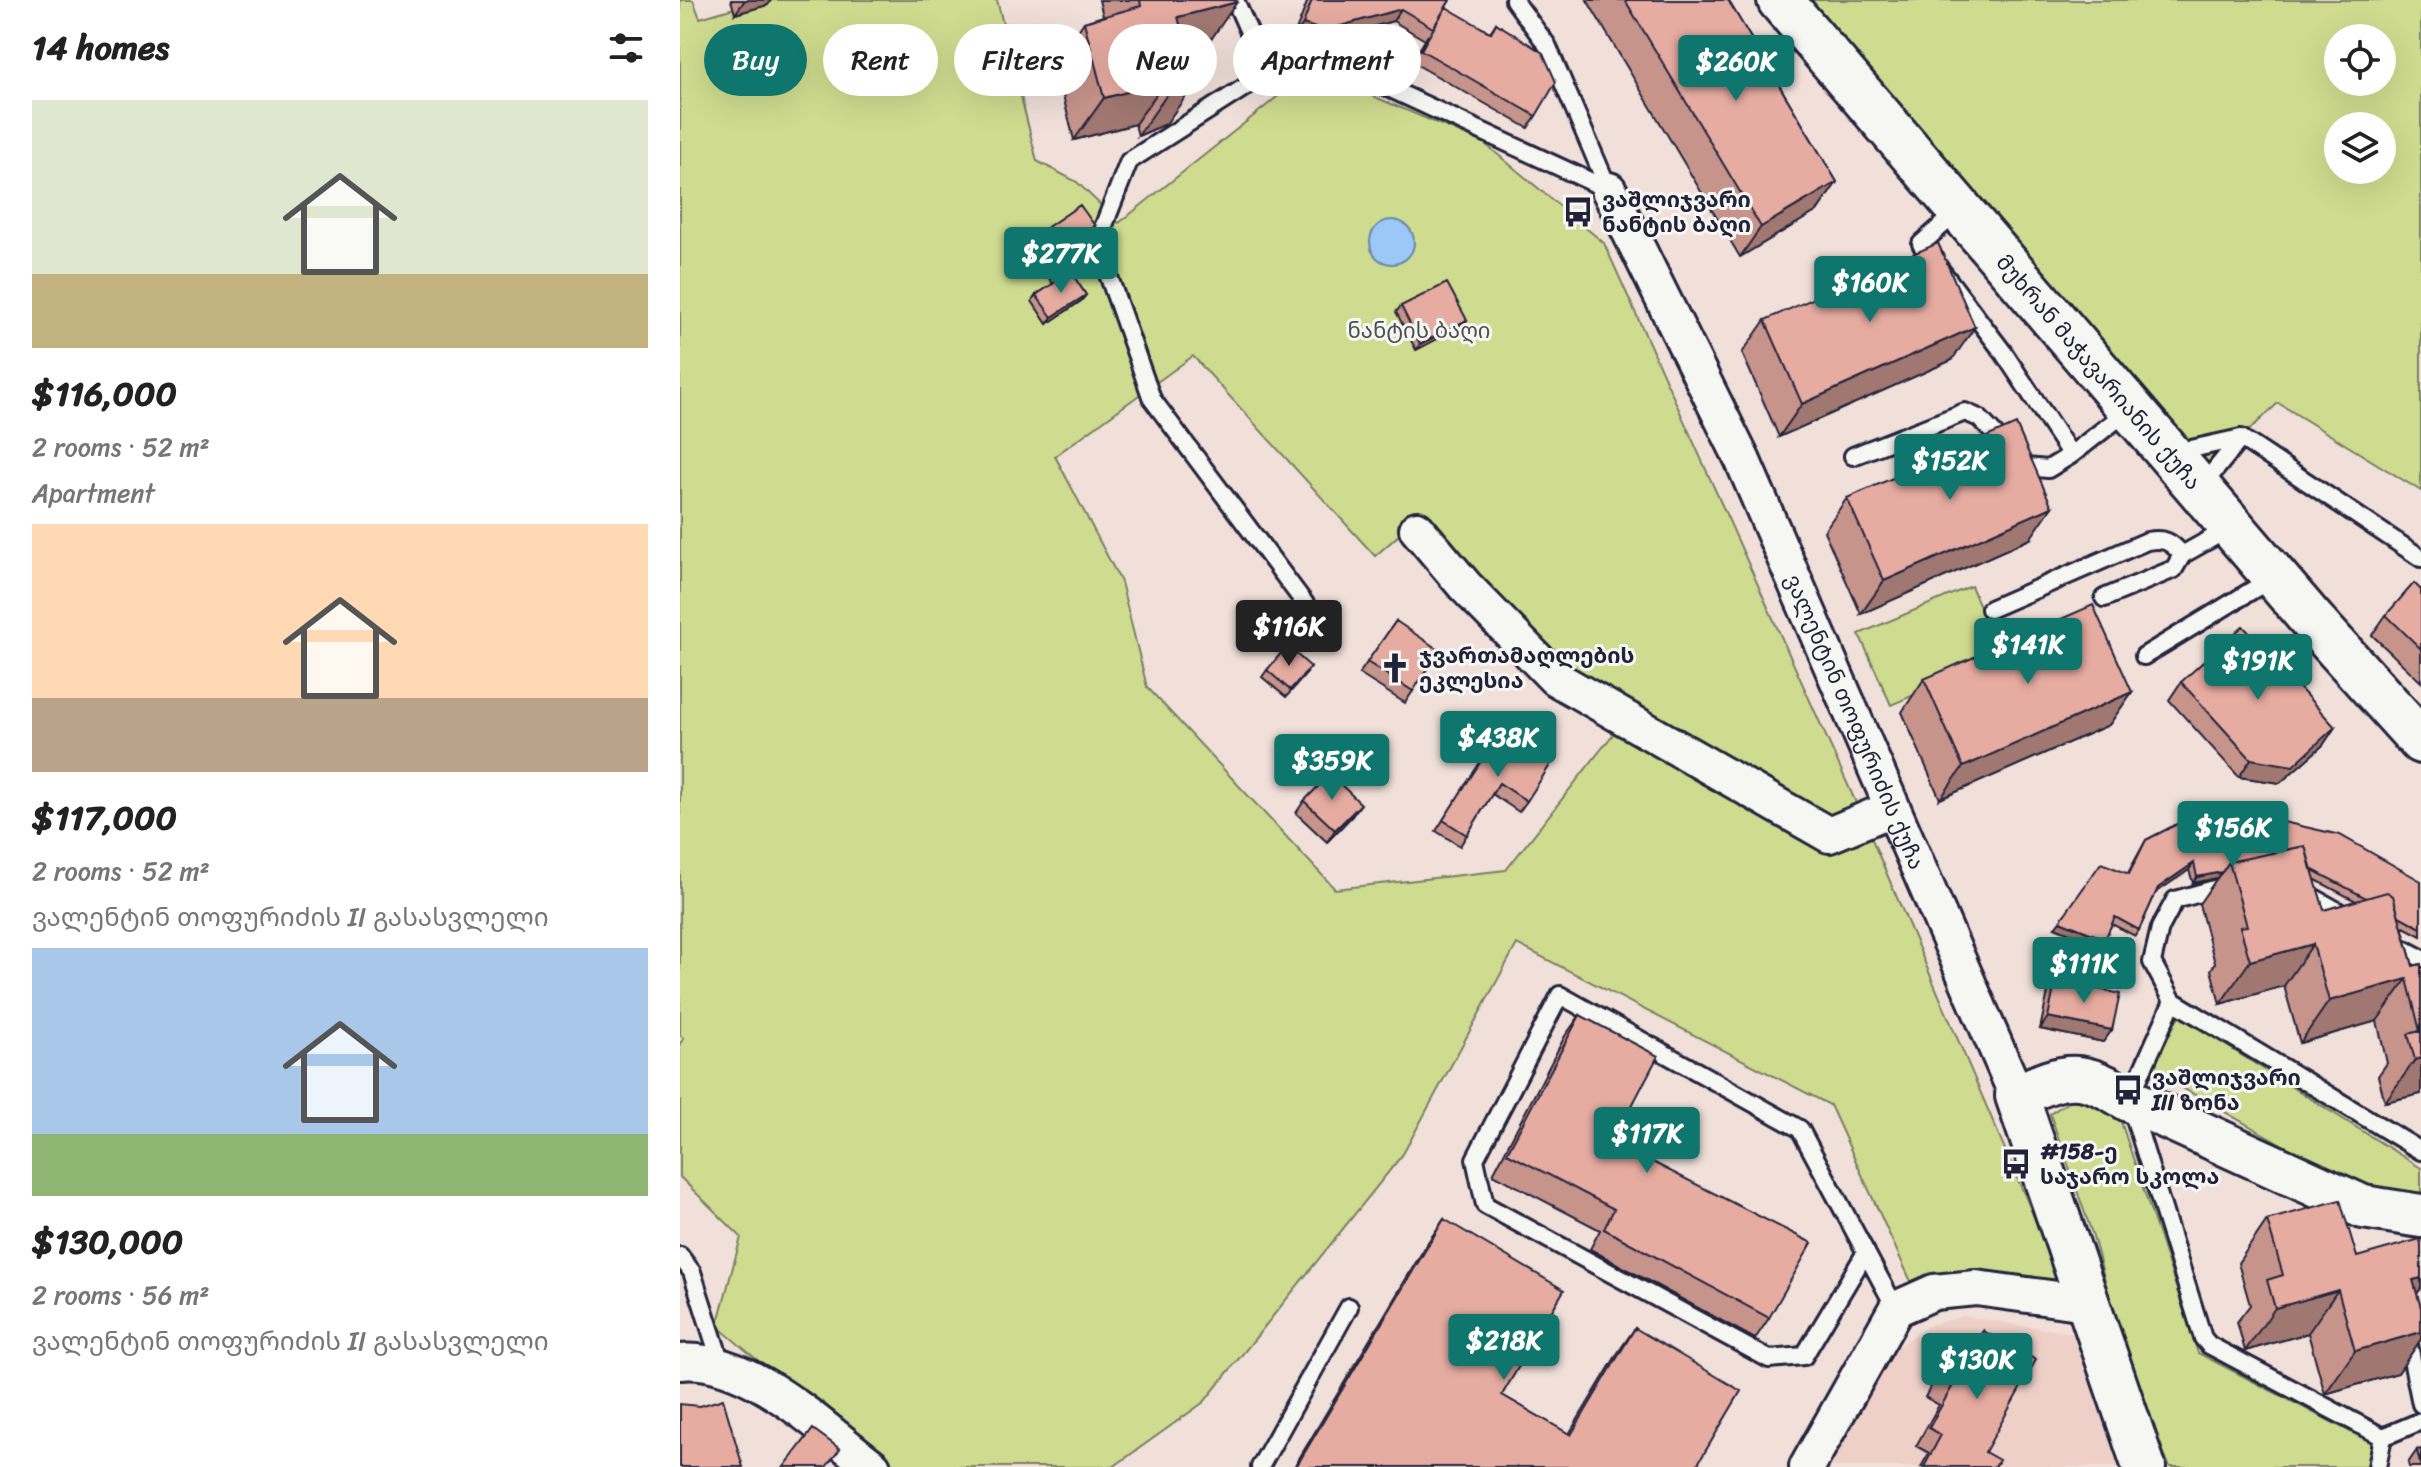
<!DOCTYPE html>
<meta charset="utf-8">
<style>
body{margin:0;font-family:Sriracha,"Noto Sans Georgian",sans-serif;background:#f2f2f2;color:#222;height:100vh;display:flex;flex-direction:column;font-size:30px;white-space:nowrap}
*{box-sizing:border-box;margin:0}
p{font-size:26px;color:#767676}
.icon{flex:none;width:44px;height:44px;fill:none;stroke:currentColor;stroke-width:2;stroke-linecap:round;stroke-linejoin:round}
.map{position:relative;flex:1;overflow:hidden}
.drawer{display:flex;flex-direction:column;background:#fff;width:680px}
.drawer>*{flex:none}
.top-card{position:absolute;left:24px;top:24px;width:760px;height:72px;display:flex;gap:16px}
.controls{position:absolute;left:1644px;top:24px;display:grid;gap:16px}
.controls a{display:grid;place-items:center;width:72px;height:72px;border-radius:50%;background:#fff;box-shadow:0 8px 32px #0002;font-size:40px}
.price{position:absolute;translate:-50% -68px;padding:0 18px;border-radius:8px;background:#0f766e;color:#fff;font-size:26px;line-height:52px;filter:drop-shadow(0 2px 4px #0008)}
.price::after{content:'';position:absolute;left:50%;top:48px;width:24px;height:18px;margin-left:-12px;background:inherit;clip-path:polygon(0 0,100% 0,50% 100%)}
.price.current{background:#222;color:#fff}
ul{padding:0;list-style:none}
li{display:grid;align-content:center;gap:16px;height:424px;padding:0 32px}
li span{display:grid;place-items:center;height:248px;border-radius:0px;color:#555}
li>.icon{margin-inline-start:auto}
span .icon{width:144px;height:144px;fill:#fffc;stroke-width:1}
li b{font-size:34px}
h2{display:flex;justify-content:space-between;align-items:center;height:96px;padding:0 32px;font-size:34px}
.tag{padding:0 28px;border-radius:36px;background:#fff;box-shadow:0 8px 32px #0002;font-size:28px;line-height:72px}
.tag.current{background:#0f766e;color:#fff}
main{display:flex;flex:1;min-height:0}
.map>svg:first-child{display:block}
.built{fill:#eed0c9}
.green{fill:#cfdc8f;stroke:#787f65;stroke-width:2;fill-rule:evenodd}
.water{fill:#9bc8f6;stroke:#6b86ab;stroke-width:2}
.lines{fill:none;stroke-linecap:round;stroke-linejoin:round}
.service-casing{stroke:#22223b;stroke-width:22}
.minor-casing{stroke:#22223b;stroke-width:40}
.tertiary-casing{stroke:#22223b;stroke-width:48}
.secondary-casing{stroke:#22223b;stroke-width:50}
.service{stroke:#f6f6f2;stroke-width:16}
.minor{stroke:#f6f6f2;stroke-width:34}
.tertiary{stroke:#f6f6f2;stroke-width:42}
.secondary{stroke:#f6f6f2;stroke-width:44}
.wall{fill:#c6948b;stroke:#22223b;stroke-width:2;fill-rule:evenodd}
.shaded-wall{fill:#a17871;stroke:#22223b;stroke-width:2}
.building{fill:#e6aca2;stroke:#22223b;stroke-width:2}
.labels{text-anchor:middle;dominant-baseline:central;stroke-width:6;stroke-linejoin:round;paint-order:stroke}
.poi-label{font-size:22px;font-weight:bold;fill:#22223b;stroke:#f6f6f2;text-anchor:start}
.park-label{font-size:22px;fill:#4d5050;stroke:#f6f6f2}
.street-label{font-size:22px;fill:#22223b;stroke:#f6f6f2}
</style>
<main>
<section class="drawer">
<h2>14 homes<svg class="icon" aria-label="filters" viewBox="0 0 24 24"><path d="M4 7h16M4 17h16"/><circle cx="9" cy="7" r="2"/><circle cx="15" cy="17" r="2"/></svg></h2>
<ul>
<li><span style="background:linear-gradient(#dfe7d0 70%,#c2b280 0)"><svg class="icon" aria-label="home" viewBox="0 0 24 24"><path d="M3 11l9-7 9 7M6 9v11h12V9"/></svg></span><div><b>$116,000</b><p>2 rooms · 52 m²</p><p>Apartment</p></div></li>
<li><span style="background:linear-gradient(#ffd9b3 70%,#b9a48a 0)"><svg class="icon" aria-label="home" viewBox="0 0 24 24"><path d="M3 11l9-7 9 7M6 9v11h12V9"/></svg></span><div><b>$117,000</b><p>2 rooms · 52 m²</p><p>ვალენტინ თოფურიძის II გასასვლელი</p></div></li>
<li><span style="background:linear-gradient(#a9c7e8 75%,#8fb573 0)"><svg class="icon" aria-label="home" viewBox="0 0 24 24"><path d="M3 11l9-7 9 7M6 9v11h12V9"/></svg></span><div><b>$130,000</b><p>2 rooms · 56 m²</p><p>ვალენტინ თოფურიძის II გასასვლელი</p></div></li>
</ul>
</section>
<div class="map">
<svg width="1741" height="1467" viewBox="0 0 1741 1467">
<rect width="100%" height="100%" fill="#f1e0da"/>
<filter id="ink" filterUnits="userSpaceOnUse"><feTurbulence type="fractalNoise" baseFrequency=".0125" numOctaves="2"/><feDisplacementMap in="SourceGraphic" scale="16" xChannelSelector="R" yChannelSelector="G"/><feConvolveMatrix kernelMatrix="1 2 1 2 8 2 1 2 1" color-interpolation-filters="sRGB"/></filter>
<g filter="url(#ink)">
<path class="built" d="M1283,1316L1397,1334L1443,1467H1144L1217,1347L1250,1325Z"/>
<path class="green" d="M0,0H13L20,18L81,0H317L357,161L397,182L439,223L631,70L804,143L924,243L1181,814L1146,828L887,671L743,514L695,556L513,356L375,456L441,582L467,687L655,889L826,870L938,728L1152,850L1188,830L1381,1280L1293,1276L1233,1286L1150,1105L837,944L723,1154L524,1402L433,1467H212L126,1401L37,1326L61,1237L0,1177V1043L4,1039L0,1035Z
M1100,0H1741V491L1598,403L1561,438L1532,475ZM1658,38H1702V82H1658ZM1658,126H1702V170H1658Z
M1291,586L1322,657L1211,705L1179,634Z
M1499,1016L1741,1168V1195H1691L1471,1070Z
M1391,1100L1414,1101L1440,1119L1518,1353L1698,1446L1689,1467H1490L1452,1382L1413,1236L1370,1114Z"/>
<path class="water" d="M690 242a22 22 0 1 1 44 0a22 22 0 1 1-44 0Z"/>
<g class="lines">
<g class="service-casing">
<path id="service" d="M555,0L587,73
M834,0L867,45L929,190
M1493,453L1561,438L1741,558
M1391,455L1450,409
M1173,456L1285,412L1299,418L1346,467L1368,469L1391,455L1323,352L1241,244L1278,211
M1529,491L1531,475L1561,438
M1502,555L1550,528
M1310,609L1467,541C1484,538 1491,541 1502,555L1494,569L1424,598
M650,637L472,399L417,243L449,161L587,73L633,53L929,190
M1464,656L1594,577
M1549,885L1495,900L1480,928L1472,962L1493,1001L1741,1151
M1624,892L1670,918
M1711,942L1741,958
M1493,1001L1449,1100L1523,1338L1529,1345L1703,1437L1741,1421
M1186,1252L1124,1356L1089,1359L805,1205L795,1159L880,995L1120,1129L1216,1309
M0,1256L12,1272L42,1366
M1727,1335L1741,1404
M580,1467L669,1307
M1697,1467L1703,1437"/>
</g>
<g class="minor-casing">
<g id="minor">
<path id="s1" d="M929,190L1062,459L1337,1096"/>
<path d="M737,529L785,586L875,678L1149,835L1211,809"/>
<path d="M0,1362C68,1355 141,1428 193,1467"/>
<path d="M1127,1467L1216,1309L1254,1292L1296,1288L1407,1303"/>
</g>
</g>
<g class="tertiary-casing">
<path id="tertiary" d="M1464,1467L1337,1096C1387,1072 1401,1070 1449,1100L1683,1207L1741,1216"/>
</g>
<g class="secondary-casing">
<g id="secondary">
<path id="s2" d="M1100,0L1630,618L1741,741"/>
</g>
</g>
<use href="#service" class="service"/>
<use href="#minor" class="minor"/>
<use href="#tertiary" class="tertiary"/>
<use href="#secondary" class="secondary"/>
</g>
<path class="wall" d="M51,0H91L88,5L55,14Z
M419,0H556L527,45L507,50L486,124L458,136L455,124L394,140L375,64L404,22L423,16Z
M628,0H770L764,10L810,32L816,23L856,116L848,128L732,62L748,35L745,40L713,21L647,40L643,45L614,36Z
M907,0H1048L1157,182L1137,211L1060,257Z
M415,226L408,235L398,244L402,268L392,274L406,295L401,301L367,324L352,301L356,295L373,284L347,246L353,237Z
M721,306L787,320L782,326L736,350L716,312Z
M1085,320L1272,360L1099,437L1062,353Z
M1167,498L1350,539L1181,614L1144,531Z
M1741,590V682L1692,635L1706,615Z
M716,621L733,691L725,703L679,674Z
M587,670L627,673L606,697L582,677Z
M1244,679L1452,692L1429,725L1260,799L1222,712Z
M1501,682L1655,727L1643,745L1600,783L1559,777L1489,700Z
M814,741L847,801L839,812L812,794L780,846L756,831Z
M624,801L672,816L647,842L616,813Z
M1499,823L1741,881V936L1722,926L1733,966L1741,964V1094L1705,1102L1698,1076L1707,1063L1697,1021L1620,1043L1604,986L1540,1004L1531,970L1535,963L1519,904L1537,878L1513,883L1509,870L1476,892L1459,930L1455,936L1432,924L1420,945L1375,927L1448,873L1466,840ZM1634,879L1676,901L1644,910Z
M1376,979L1432,1030L1423,1042L1360,1029L1368,992Z
M900,1015L933,1142L1089,1318L1075,1339L910,1249L920,1230L813,1174L885,1036Z
M764,1219L822,1395L889,1434L939,1351L955,1328L1016,1467H614L748,1242Z
M1587,1220L1677,1257L1741,1245V1288L1737,1294L1741,1308V1339L1718,1373L1645,1394L1628,1333L1565,1351L1557,1322L1570,1305L1558,1263Z
M1303,1331L1305,1452L1315,1467H1241L1249,1453L1236,1446L1259,1405L1245,1397L1268,1356L1281,1338L1293,1345Z
M1737,1450L1741,1467H1729L1728,1463Z"/>
<path class="shaded-wall" d="M65,0H91L88,5L55,14Z
M557,2L527,45L469,60L498,17Z
M721,9L713,21L647,40L643,45L614,36L623,24L653,28Z
M485,82L455,124L394,140L424,98Z
M516,82L486,124L458,136L488,93Z
M1157,182L1137,211L1060,257L1081,227Z
M415,226L408,235L390,251L396,242Z
M408,259L402,268L375,285L381,276Z
M406,295L401,301L367,324L372,317Z
M787,320L782,326L736,350L740,344Z
M1295,327L1272,360L1099,437L1122,404Z
M1372,507L1350,539L1181,614L1204,581Z
M1452,692L1429,725L1260,799L1283,767Z
M1655,727L1643,745L1600,783L1559,777L1571,759Z
M681,804L672,816L647,842L655,830Z
M1514,863L1509,870L1474,894L1478,888Z
M1542,872L1537,878L1513,883L1517,877Z
M1380,921L1425,939L1420,945L1375,927Z
M1633,944L1604,986L1540,1004L1570,961Z
M1727,979L1697,1021L1620,1043L1649,1001Z
M1368,1017L1432,1030L1423,1042L1360,1029Z
M1741,1058V1094L1705,1102L1735,1060Z
M1741,1278V1288L1720,1318L1733,1280Z
M1658,1290L1628,1333L1565,1351L1595,1308Z
M1741,1332V1339L1718,1373L1645,1394L1675,1351Z"/>
<path class="building" d="M460,0H556L557,2L498,17L516,82L488,93L485,82L424,98L404,22L461,6Z
M632,0H770L753,28L721,9L653,28L651,33L623,24Z
M945,0H1048L1157,182L1081,227Z
M766,7L811,33L816,23L863,53L876,82L856,116L741,50Z
M400,205L415,226L396,242L408,259L381,276L353,237Z
M1258,243L1295,327L1122,404L1085,320Z
M391,272L406,295L372,317L356,295Z
M767,283L787,320L740,344L721,306Z
M1336,424L1372,507L1204,581L1167,498Z
M1734,583L1741,590V649L1706,615Z
M1413,605L1452,692L1283,767L1244,679Z
M716,621L759,650L733,691L687,662Z
M1563,626L1655,727L1613,766L1571,759L1501,682Z
M607,646L631,667L610,690L587,670Z
M821,730L872,762L847,801L819,783L787,835L763,820Z
M650,774L681,804L655,830L624,801Z
M1599,821L1660,835L1741,881V928L1719,916L1713,896L1707,892L1686,898L1631,869L1625,846L1599,851L1591,847L1592,853L1549,862L1542,872L1517,877L1514,863L1478,888L1459,930L1435,917L1425,939L1380,921L1421,863L1449,874L1466,840L1499,823Z
M1625,846L1644,910L1707,892L1713,896L1733,966L1741,964V1058L1735,1060L1728,1034L1740,1031L1727,979L1649,1001L1633,944L1570,961L1560,927L1567,926L1549,862Z
M1376,979L1440,994L1432,1030L1368,1017Z
M900,1015L978,1056L933,1142L1132,1243L1089,1318L924,1229L934,1209L827,1153Z
M1660,1200L1677,1257L1740,1239L1741,1245V1278L1733,1280L1741,1308V1332L1675,1351L1658,1290L1595,1308L1587,1280L1603,1275L1587,1220Z
M764,1219L884,1290L822,1395L891,1435L955,1328L1061,1391L1016,1467H616Z
M1303,1331L1356,1360L1305,1452L1319,1460L1315,1467H1244L1261,1435L1249,1428L1272,1387L1258,1379L1281,1338L1294,1346Z
M43,1399L63,1467H0V1404L20,1406Z
M133,1429L160,1449L146,1467H104Z
M1741,1449V1467L1737,1450Z"/>
</g>
<defs>
<g id="bus-bare" transform="scale(2.4)"><path d="M-5-6H5V4H4V6H2V4H-2V6H-4V4H-5ZM-3.5-4V0h7V-4ZM-3.5 1.2v1.5H-2V1.2ZM2 1.2v1.5H3.5V1.2Z" fill="#22223b" stroke="#f6f6f2" stroke-width="2.5" paint-order="stroke"/></g>
<g id="church-bare" transform="scale(2.4)"><path d="M-1.2-6h2.4v3.5h3.3v2.4h-3.3V6h-2.4V-.1h-3.3v-2.4h3.3Z" fill="#22223b" stroke="#f6f6f2" stroke-width="2.5" paint-order="stroke"/></g>
</defs>
<g fill-rule="evenodd">
<use href="#bus-bare" x="898" y="212"/>
<use href="#church-bare" x="715" y="668"/>
<use href="#bus-bare" x="1448" y="1090"/>
<use href="#bus-bare" x="1336" y="1164"/>
</g>
<g class="labels">
<g class="poi-label">
<text x="922" y="199">ვაშლიჯვარი<tspan x="922" dy="25">ნანტის ბაღი</tspan></text>
<text x="739" y="655">ჯვართამაღლების<tspan x="739" dy="25">ეკლესია</tspan></text>
<text x="1472" y="1077">ვაშლიჯვარი<tspan x="1472" dy="25">III ზონა</tspan></text>
<text x="1360" y="1151">#158-ე<tspan x="1360" dy="25">საჯარო სკოლა</tspan></text>
</g>
<g class="park-label">
<text x="739" y="330">ნანტის ბაღი</text>
</g>
<g class="street-label">
<text stroke="none"><textPath href="#s2" startOffset="490">მუხრან მაჭავარიანის ქუჩა</textPath></text>
<text stroke="none"><textPath href="#s1" startOffset="586">ვალენტინ თოფურიძის ქუჩა</textPath></text>
</g>
</g>
</svg>
<div class="controls">
<a><svg class="icon" aria-label="locate" viewBox="0 0 24 24"><circle cx="12" cy="12" r="6"/><path d="M12 2v4M12 18v4M2 12h4M18 12h4"/></svg></a>
<a><svg class="icon" aria-label="layers" viewBox="0 0 24 24"><path d="M12 4l9 5-9 5-9-5zM3 14l9 5 9-5"/></svg></a>
</div>
<b class="price" style="left:1056px;top:103px">$260K</b>
<b class="price" style="left:381px;top:295px">$277K</b>
<b class="price" style="left:1190px;top:324px">$160K</b>
<b class="price" style="left:1270px;top:502px">$152K</b>
<b class="price current" style="left:609px;top:668px">$116K</b>
<b class="price" style="left:1348px;top:686px">$141K</b>
<b class="price" style="left:1578px;top:702px">$191K</b>
<b class="price" style="left:818px;top:779px">$438K</b>
<b class="price" style="left:652px;top:802px">$359K</b>
<b class="price" style="left:1553px;top:869px">$156K</b>
<b class="price" style="left:1404px;top:1005px">$111K</b>
<b class="price" style="left:967px;top:1175px">$117K</b>
<b class="price" style="left:824px;top:1382px">$218K</b>
<b class="price" style="left:1297px;top:1401px">$130K</b>
<div class="top-card">
<a class="tag current">Buy</a>
<a class="tag">Rent</a>
<a class="tag">Filters</a>
<a class="tag">New</a>
<a class="tag">Apartment</a>
</div>
</div>
</main>
